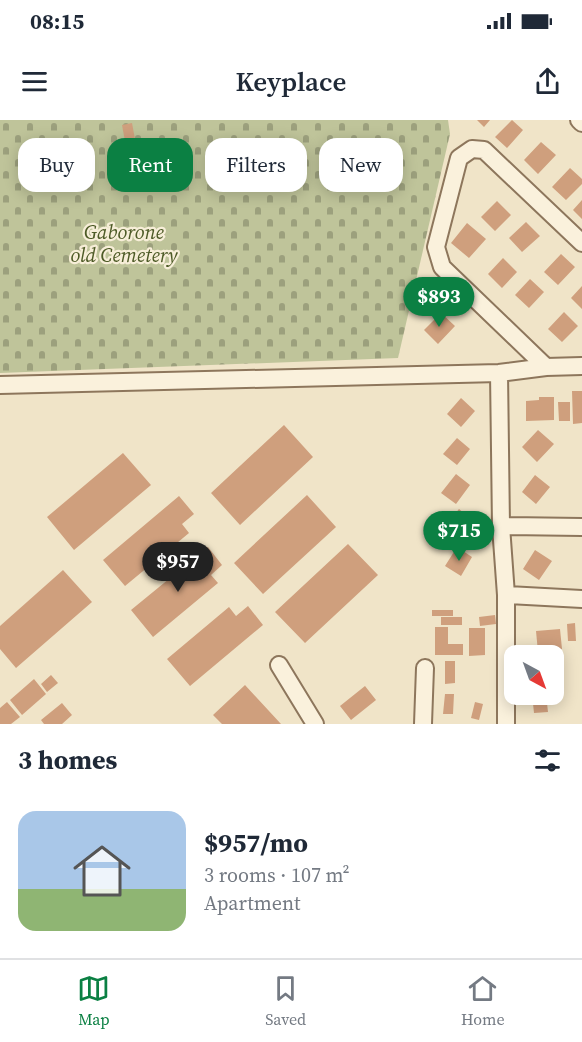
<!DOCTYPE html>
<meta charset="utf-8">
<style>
body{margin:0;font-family:"Source Serif 4",serif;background:#f6f6f7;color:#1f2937;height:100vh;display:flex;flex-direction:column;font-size:22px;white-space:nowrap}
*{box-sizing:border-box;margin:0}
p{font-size:20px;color:#747a83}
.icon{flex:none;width:33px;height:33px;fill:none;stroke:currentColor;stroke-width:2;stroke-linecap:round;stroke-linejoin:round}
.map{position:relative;height:604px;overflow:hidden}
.details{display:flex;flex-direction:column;background:#fff;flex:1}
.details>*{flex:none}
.top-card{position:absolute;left:18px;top:18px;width:546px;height:54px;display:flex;gap:12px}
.needle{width:39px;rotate:139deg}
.tools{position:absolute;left:504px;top:525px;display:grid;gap:12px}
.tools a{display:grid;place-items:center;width:60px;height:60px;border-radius:12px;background:#fff;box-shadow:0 3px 15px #0003;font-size:30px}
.price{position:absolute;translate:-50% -51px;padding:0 14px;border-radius:21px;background:#0b8043;color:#fff;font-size:20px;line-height:39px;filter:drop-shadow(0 2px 3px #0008)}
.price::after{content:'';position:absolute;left:50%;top:36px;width:18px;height:14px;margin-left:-9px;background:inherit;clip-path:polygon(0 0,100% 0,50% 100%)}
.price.current{background:#222;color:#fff}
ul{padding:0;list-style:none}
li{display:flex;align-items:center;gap:18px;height:150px;padding:0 18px}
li+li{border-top:2px solid #e0e1e3}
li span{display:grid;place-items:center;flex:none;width:168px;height:120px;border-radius:18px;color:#555}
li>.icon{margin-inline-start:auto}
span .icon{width:72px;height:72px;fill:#fffc;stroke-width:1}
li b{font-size:26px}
h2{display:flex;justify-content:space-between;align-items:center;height:72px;padding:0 18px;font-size:26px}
.tag{padding:0 21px;border-radius:18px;background:#fff;box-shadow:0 3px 15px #0003;font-size:21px;line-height:54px}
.tag.current{background:#0b8043;color:#fff}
.status{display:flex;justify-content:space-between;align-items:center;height:42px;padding:0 30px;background:#fff;direction:ltr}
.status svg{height:16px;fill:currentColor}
header{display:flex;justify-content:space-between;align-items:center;height:78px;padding:0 18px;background:#fff;font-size:27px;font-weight:600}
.menu{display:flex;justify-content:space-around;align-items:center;height:84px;border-top:2px solid #e0e1e3;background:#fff;font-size:16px;color:#747a83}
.menu a{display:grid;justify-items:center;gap:3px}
.menu .current{color:#0b8043}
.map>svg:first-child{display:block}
.cemetery{fill:url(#cemetery-stones)}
.building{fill:#cf9f7d}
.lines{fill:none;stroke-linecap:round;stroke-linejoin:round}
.minor-casing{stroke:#8d765c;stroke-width:20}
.minor{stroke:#faf1dc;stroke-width:16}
.labels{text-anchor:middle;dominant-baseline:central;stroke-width:4.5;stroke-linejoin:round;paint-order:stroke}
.park-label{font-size:20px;font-style:italic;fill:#4d5a26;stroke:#f7eed8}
</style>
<div class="status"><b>08:15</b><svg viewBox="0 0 49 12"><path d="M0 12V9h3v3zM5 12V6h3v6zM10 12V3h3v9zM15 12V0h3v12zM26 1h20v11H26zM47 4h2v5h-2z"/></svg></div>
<header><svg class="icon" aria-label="menu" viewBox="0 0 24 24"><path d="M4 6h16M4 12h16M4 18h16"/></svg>Keyplace<svg class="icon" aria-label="share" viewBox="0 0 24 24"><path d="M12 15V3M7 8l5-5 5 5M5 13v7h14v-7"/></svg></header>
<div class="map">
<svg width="582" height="604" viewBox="0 0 582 604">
<defs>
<pattern id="cemetery-stones" width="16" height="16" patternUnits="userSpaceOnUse" patternTransform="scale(1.5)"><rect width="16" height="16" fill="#bfc49a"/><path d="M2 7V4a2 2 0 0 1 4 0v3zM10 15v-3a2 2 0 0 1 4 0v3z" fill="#9ca07d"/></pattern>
</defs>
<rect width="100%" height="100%" fill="#f0e4c8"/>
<path class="cemetery" d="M0,0H448L450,14L398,238L0,253Z"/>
<path class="building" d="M477,0H490L484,7Z
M512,0L523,10L507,28L495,17Z
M132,3L137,30L127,32L122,5Z
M541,22L556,35L538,54L524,40Z
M570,48L582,59V64L566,80L552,67Z
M582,80V99L573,90Z
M497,81L511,95L495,111L481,97Z
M526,102L540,116L522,132L509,118Z
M467,103L486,119L469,138L451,123Z
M561,134L575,147L558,165L544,152Z
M503,138L517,152L502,168L488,154Z
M530,159L544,172L529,188L515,175Z
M582,166V189L571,178Z
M564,192L578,206L562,222L548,209Z
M441,193L455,206L438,224L424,210Z
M572,271H582V303L573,304Z
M539,277H554V300L526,301V281L539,280Z
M461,278L475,291L461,307L447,294Z
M558,282H570V301H559Z
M284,305L313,337L240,405L211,373Z
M538,310L554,324L537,342L522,327Z
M457,318L470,329L457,345L443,334Z
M123,333L151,365L74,430L47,397Z
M456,354L470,365L456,384L441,373Z
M535,355L550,367L536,384L522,372Z
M307,375L336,407L263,474L234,443Z
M179,376L194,394L182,404L189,413L125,466L103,440Z
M459,389L473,401L459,419L444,407Z
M348,424L378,455L305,523L275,492Z
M208,427L222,445L211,455L218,463L153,517L131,490Z
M457,427L472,437L461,456L445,446Z
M535,430L552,441L539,460L523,449Z
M63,450L92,482L16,548L0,529V506Z
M248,486L263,505L190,566L167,539L229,487L236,496Z
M432,490H453V496H432Z
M495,495L496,504L480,506L479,497Z
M441,497H462V505H441Z
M575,503L576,521H568L567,504Z
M435,507H448V524H463V535H435Z
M469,508H485V535L469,536Z
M560,509L562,529L538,532L536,511Z
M445,541H455V563L445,564Z
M51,555L58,563L47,572L41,564Z
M34,559L46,574L22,595L10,580Z
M245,565L281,604H222L213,595Z
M365,566L376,580L351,600L340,586Z
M445,574H454L453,594H443Z
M520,574H529V582L520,583Z
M532,574H546L548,592L534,593Z
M7,582L20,597L11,604H0V588Z
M475,582L483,584L479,600L471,598Z
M62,583L72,595L62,604H44L41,600Z"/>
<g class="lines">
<g class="minor-casing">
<path id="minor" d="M579,0L582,3
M546,247L442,147L436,127L459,38L472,29L484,30L582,123
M499,253L501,406L506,475V604
M0,265L499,253L546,247L582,246
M501,406L582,407
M506,475L582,479
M279,545L315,604
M423,604L425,548"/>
</g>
<use href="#minor" class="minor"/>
</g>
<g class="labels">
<g class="park-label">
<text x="124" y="112">Gaborone<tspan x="124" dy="23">old Cemetery</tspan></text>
</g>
</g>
</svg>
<div class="tools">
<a><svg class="needle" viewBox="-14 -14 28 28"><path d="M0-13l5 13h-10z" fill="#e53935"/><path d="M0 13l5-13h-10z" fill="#747a83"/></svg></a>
</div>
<b class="price" style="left:439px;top:208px">$893</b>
<b class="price" style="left:459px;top:442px">$715</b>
<b class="price current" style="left:178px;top:473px">$957</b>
<div class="top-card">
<a class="tag">Buy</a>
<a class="tag current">Rent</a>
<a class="tag">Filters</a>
<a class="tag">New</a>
</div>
</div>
<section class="details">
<h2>3 homes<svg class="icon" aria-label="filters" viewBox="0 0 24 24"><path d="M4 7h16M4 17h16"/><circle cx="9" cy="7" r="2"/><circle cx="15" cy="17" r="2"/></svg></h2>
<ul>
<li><span style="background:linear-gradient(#a9c7e8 65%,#8fb573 0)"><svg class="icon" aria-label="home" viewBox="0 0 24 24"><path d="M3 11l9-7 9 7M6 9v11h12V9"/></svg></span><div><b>$957/mo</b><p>3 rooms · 107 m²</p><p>Apartment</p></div></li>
</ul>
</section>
<nav class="menu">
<a class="current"><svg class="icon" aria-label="map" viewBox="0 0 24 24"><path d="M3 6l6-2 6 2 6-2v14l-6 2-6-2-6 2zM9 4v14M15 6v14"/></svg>Map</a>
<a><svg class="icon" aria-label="saved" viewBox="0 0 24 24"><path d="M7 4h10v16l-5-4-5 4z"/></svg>Saved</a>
<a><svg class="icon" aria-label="home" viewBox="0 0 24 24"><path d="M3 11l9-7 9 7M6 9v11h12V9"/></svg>Home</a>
</nav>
